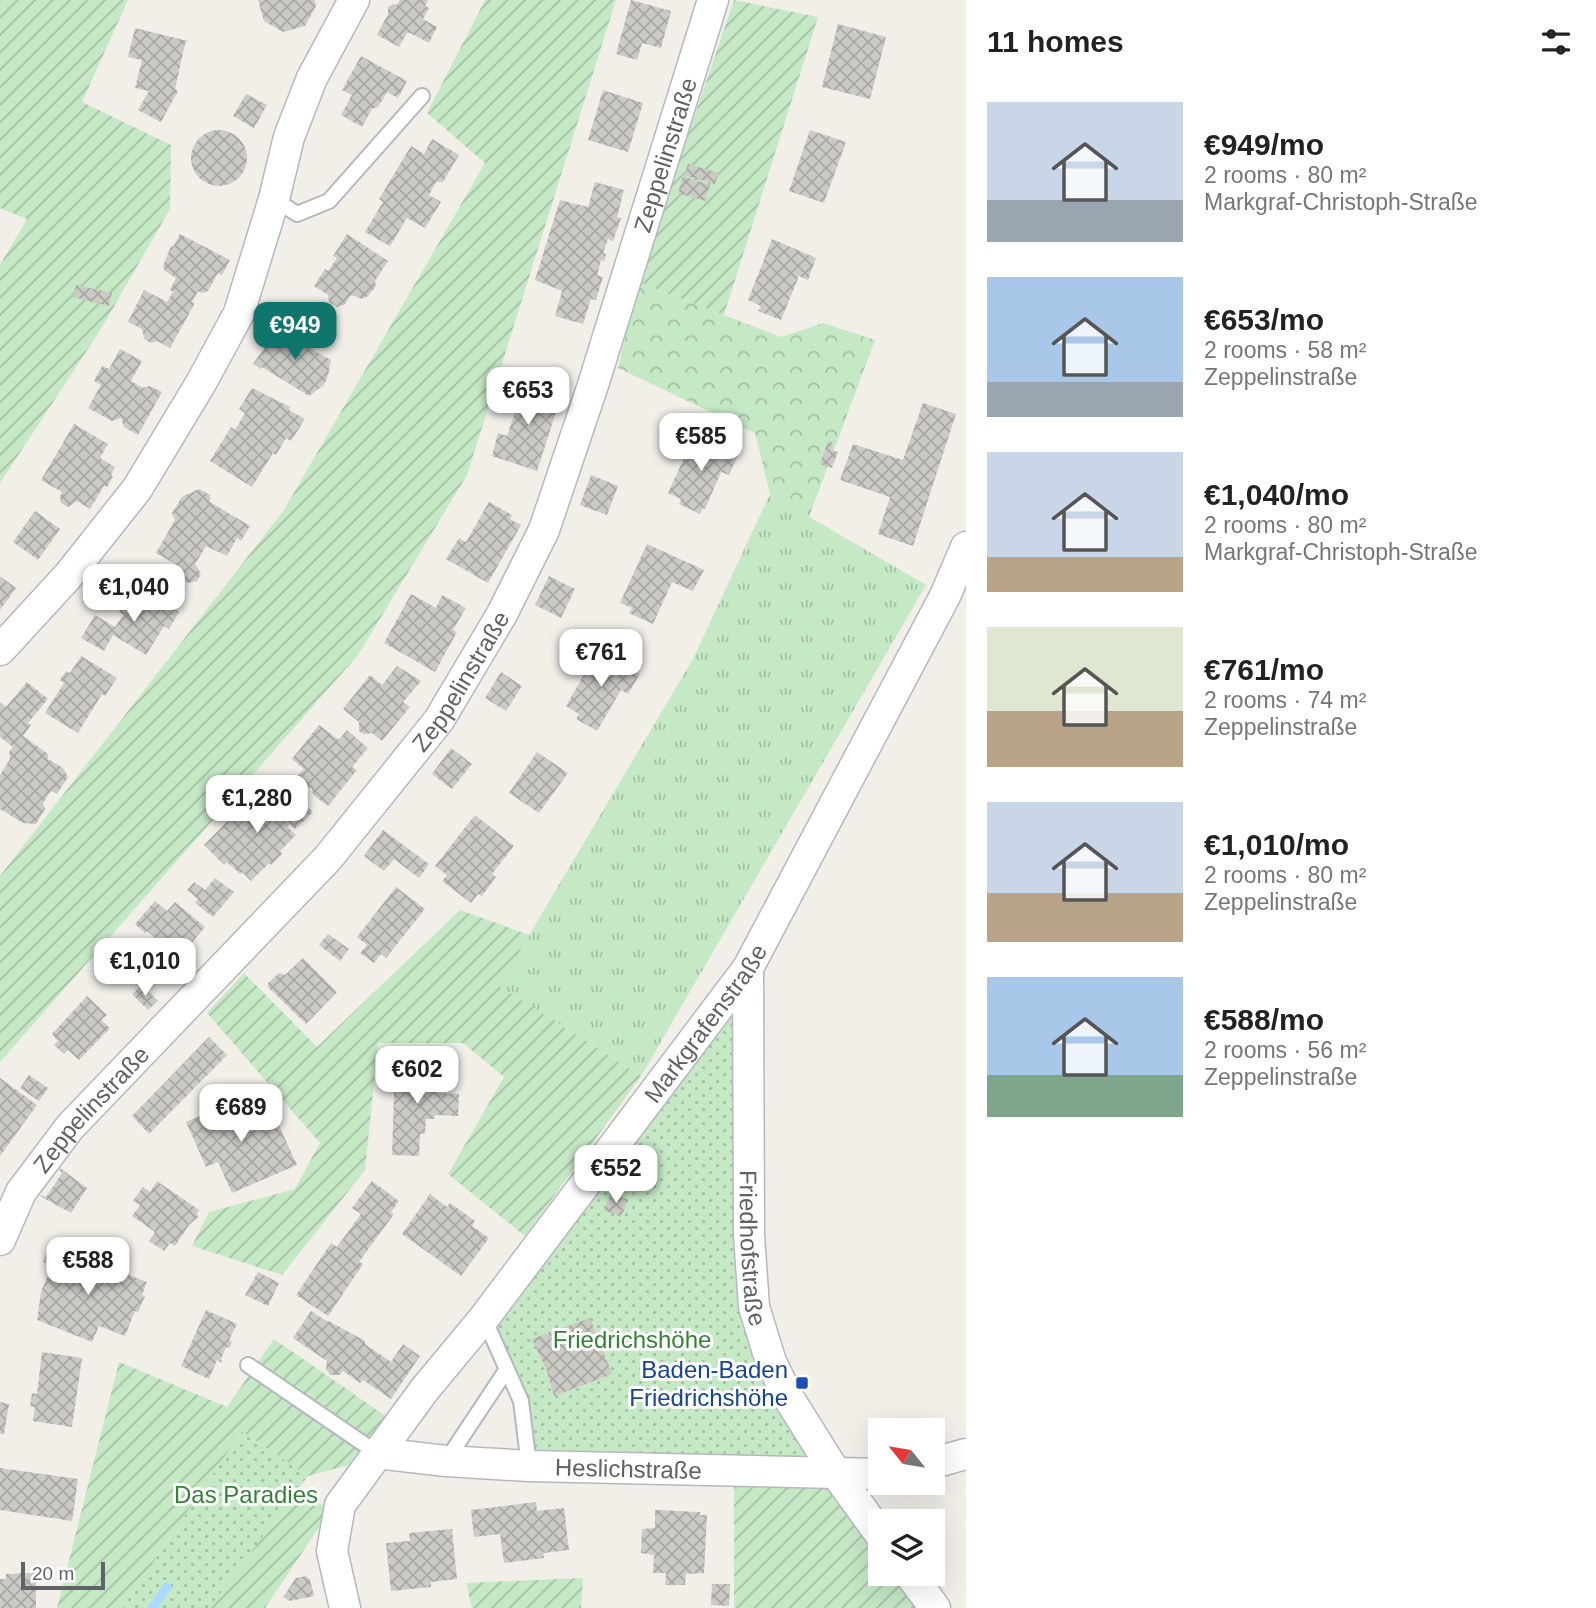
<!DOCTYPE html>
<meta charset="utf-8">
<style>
body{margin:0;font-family:Arial,sans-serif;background:#f2f2f2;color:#222;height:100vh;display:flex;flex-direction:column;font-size:26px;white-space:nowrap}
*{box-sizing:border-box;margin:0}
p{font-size:23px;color:#767676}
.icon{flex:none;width:38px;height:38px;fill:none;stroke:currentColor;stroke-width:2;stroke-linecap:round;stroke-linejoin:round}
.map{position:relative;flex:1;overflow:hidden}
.drawer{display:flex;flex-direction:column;background:#fff;width:630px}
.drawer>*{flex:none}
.needle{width:46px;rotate:300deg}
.controls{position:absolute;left:868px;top:1418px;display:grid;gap:14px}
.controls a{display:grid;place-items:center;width:77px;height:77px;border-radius:0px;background:#fff;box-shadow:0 7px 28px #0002;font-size:35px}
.scale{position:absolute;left:21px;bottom:18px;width:84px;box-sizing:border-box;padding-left:7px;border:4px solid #5f6368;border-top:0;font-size:19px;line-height:24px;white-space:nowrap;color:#5f6368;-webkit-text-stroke:5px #fff;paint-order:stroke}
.price{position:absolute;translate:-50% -60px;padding:0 16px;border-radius:14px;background:#fff;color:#222;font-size:23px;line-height:46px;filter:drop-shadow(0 2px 4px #0008)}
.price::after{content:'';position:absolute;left:50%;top:42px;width:21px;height:16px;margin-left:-10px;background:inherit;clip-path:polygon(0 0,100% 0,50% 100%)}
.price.on{background:#0f766e;color:#fff}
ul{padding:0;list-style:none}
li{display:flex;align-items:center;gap:21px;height:175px;padding:0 21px}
li span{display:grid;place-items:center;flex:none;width:196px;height:140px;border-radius:0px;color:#555}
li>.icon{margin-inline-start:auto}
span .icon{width:84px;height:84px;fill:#fffc;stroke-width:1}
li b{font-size:30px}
h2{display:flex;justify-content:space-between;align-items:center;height:84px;padding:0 21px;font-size:30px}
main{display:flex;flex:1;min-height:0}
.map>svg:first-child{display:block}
.grass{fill:url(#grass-tufts)}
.forest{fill:url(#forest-crowns)}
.park{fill:url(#park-dots)}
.garden{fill:url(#garden-furrows)}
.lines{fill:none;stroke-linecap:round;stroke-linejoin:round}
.stream{stroke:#aadaff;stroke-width:9}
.building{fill:url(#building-cross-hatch)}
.service-casing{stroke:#b5b8bc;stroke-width:18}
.minor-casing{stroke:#b5b8bc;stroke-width:33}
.service{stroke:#fff;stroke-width:14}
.minor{stroke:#fff;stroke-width:30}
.transit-dot{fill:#1a4fb4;stroke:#fff;stroke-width:2.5}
.labels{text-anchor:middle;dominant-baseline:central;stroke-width:6;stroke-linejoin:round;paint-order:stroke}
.street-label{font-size:24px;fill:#5f6368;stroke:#fff}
.park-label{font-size:24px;fill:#348238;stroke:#fff}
.transit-label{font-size:24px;fill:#164399;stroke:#fff;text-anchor:end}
</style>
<main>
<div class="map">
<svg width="966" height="1608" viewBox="0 0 966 1608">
<defs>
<pattern id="grass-tufts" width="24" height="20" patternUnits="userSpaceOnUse" patternTransform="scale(1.75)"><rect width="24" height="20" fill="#c5e8c5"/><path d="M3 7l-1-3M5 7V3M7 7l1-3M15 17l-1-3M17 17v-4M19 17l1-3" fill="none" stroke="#a3c0a4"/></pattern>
<pattern id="forest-crowns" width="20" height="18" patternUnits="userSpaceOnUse" patternTransform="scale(1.75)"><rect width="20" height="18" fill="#c5e8c5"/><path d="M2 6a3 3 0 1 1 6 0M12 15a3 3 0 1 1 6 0" fill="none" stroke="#a3c0a4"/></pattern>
<pattern id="park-dots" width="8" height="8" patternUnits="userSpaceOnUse" patternTransform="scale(1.75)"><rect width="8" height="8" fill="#c5e8c5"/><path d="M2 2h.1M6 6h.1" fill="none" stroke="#a3c0a4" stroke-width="1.8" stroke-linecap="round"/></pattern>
<pattern id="garden-furrows" width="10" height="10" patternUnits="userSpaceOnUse" patternTransform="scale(1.75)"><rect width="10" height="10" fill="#c5e8c5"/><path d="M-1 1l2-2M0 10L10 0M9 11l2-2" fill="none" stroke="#a3c0a4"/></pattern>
<pattern id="building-cross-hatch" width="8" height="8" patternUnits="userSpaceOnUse" patternTransform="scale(1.75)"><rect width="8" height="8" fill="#cccac5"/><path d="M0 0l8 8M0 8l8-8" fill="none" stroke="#a9a8a4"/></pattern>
</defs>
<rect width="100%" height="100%" fill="#f1efe8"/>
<path class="grass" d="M770,494L926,585L641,1076L499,986L693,659Z"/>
<path class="forest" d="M638,282L781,337L823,323L875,340L809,517L770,494L755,433L618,368Z"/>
<path class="park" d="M748,968L754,1307L837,1475L529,1466L521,1401L484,1318Z
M242,1431L308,1476L210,1608H122Z"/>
<path class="garden" d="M0,0H128L82,102L171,145L170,209L101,329L0,483V265L27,219L0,208Z
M485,0H616L467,475L358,655L0,1062V876L284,510L485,163L427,113Z
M734,0L818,17L724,315L638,282Z
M460,910L529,935L499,986L641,1076L525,1236L448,1174L504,1077L463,1043H378L365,1170L282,1275L192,1246L209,1212L295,1189L320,1143L207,1013L244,973L317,1047Z
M274,1339L387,1417L349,1465L308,1476L242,1431L122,1608H57L119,1362L227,1407Z
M734,1472L837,1475L880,1534V1573H909L935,1608H734Z
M299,1487L330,1511L265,1608H210Z
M583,1578L581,1608H472L466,1583Z"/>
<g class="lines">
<path class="stream" d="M152,1608L167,1587"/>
</g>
<path class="building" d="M258,0H315L316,6L305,26L283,32L264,21Z
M400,0H428L425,6L429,8L423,19L437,27L429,43L410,33H407L399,47L377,35L388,14V7L393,4L397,5Z
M631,0L671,11L661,48L642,43L637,60L616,54Z
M838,24L886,37L870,99L822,87Z
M135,28L188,41L185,44L175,89L178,91L161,122L138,110L149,91L135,88L142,60L128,57Z
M361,56L407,81L398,98L387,92L378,107L372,109L362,127L341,115L352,95L342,90Z
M603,90L643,103L628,152L588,140Z
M246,94L267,105L254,128L233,116Z
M191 158a28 28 0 1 1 56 0a28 28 0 1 1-56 0Z
M810,130L846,142L824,203L789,191Z
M432,139L459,155L443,182H436L429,195L441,202L425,228L407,218L390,246L365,232L383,202L379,199L411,146L424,154Z
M688,164L719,173L715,184L684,175Z
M683,176L710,185L705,201L678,193Z
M595,182L624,190L617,217L621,218L613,241L608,239L603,253L606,254L605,258L604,261L601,260L597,275L603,277L596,300L591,299L583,324L555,316L562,291L535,280L560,200L588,207Z
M180,234L230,260L222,275L218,273L208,291L202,293L198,291L192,302L195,303L170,348L157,341L151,343L144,339L142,329L128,322L144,290L167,302L173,292L170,290L176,278L165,271L163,266L171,246L173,247Z
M347,234L388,261L375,281L376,286L368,296L362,299L351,295L344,305L337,307L329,302L328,295L314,286L325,269L328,271L337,258L333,256Z
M772,239L816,258L808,280L799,276L781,320L758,311L761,306L748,300Z
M76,285L112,293L109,306L73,297Z
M278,328L295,338L299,333L317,344L313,350L331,360L328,376L324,385L309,396L262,367L261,369L253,364Z
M120,349L142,361L131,381L143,388L150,386L162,392L138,435L124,427L121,418L112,421L88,408L101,385L94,381L102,366L109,369Z
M527,377L553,386L547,405L557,409L537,471L492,456L498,433L507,436Z
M252,388L290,407L289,410L305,419L291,441L286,438L276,455L273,453L252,487L210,461L231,427L235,430L245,413L239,409Z
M923,403L956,414L913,546L878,534L890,497L840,480L853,444L903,460Z
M74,424L108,444L100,458L115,467L111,475L113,477L107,487L104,486L90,509L77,501L68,507L61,503L60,497L62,492L41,480Z
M695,434L739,453L729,475L721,472L705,509L703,508L700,514L679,504L681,499L668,493Z
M828,441L833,443L831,450L838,452L832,468L820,464Z
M591,475L618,486L607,515L580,505Z
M199,489L210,495V502L250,526L241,541L237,538L227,556L206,546L195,564L201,574L197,581L188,583L182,579L180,571L182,568L156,553L175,520L172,513L182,497Z
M489,502L512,515L510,519L521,525L488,583L446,559L459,538L466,542Z
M35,511L60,529L38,560L13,542Z
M647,544L704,570L693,591L672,582L653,624L629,613L632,608L620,603Z
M0,576L16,588L0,610Z
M549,576L575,589L561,618L535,605Z
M138,588L179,612L169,629L164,626L146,655L113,635L104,651L81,638L95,615L115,627L123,615L119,612L126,600L130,602Z
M411,594L436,608L442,595L466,608L453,630L457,632L435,672L384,643Z
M598,650L640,674L628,694L621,690L597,731L576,719L579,714L566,706Z
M81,656L117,678L105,696L102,694L78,733L45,713L64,683L60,680L66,671L70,673Z
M397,666L421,681L403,702L410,707L382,741L372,733L364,734L359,731V722L343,709L370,675L382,685Z
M501,672L522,686L506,711L485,698Z
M27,682L48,699L28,723L31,725L23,736L48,754V759L63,768L68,777L57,794L51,791L43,803L45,809L36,824L23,823L0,809V775L10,759L9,752L13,747L0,737V702L6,707Z
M319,725L339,740L347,730L368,748L352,767L357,770L328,806L313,795L312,788H305L298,783V775L304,769L292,759Z
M451,748L472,764L452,789L432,774Z
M537,752L568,773L539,813L509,793Z
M293,792L313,812L295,829L290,824L287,827L296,835L280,851L282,854L271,865L269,863L251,881L242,872L240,874L227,862L224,865L204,845L254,794L272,813Z
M475,815L514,846L492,874L496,877L482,896L478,894L471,903L442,881L447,875L435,866Z
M383,830L429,864L419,878L394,859L384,871L364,856Z
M215,878L234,892L213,917L195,903L198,899L187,890L194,882L205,890Z
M396,887L425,909L386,958L381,954L374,963L360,953L367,945L357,937Z
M155,901L167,911L175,902L205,927L179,958L147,931L145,933L135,924Z
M328,934L349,949L340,961L319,945Z
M303,958L337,992L306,1024L268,987V983L279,973L285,975Z
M142,985L158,1001L148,1010L132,994Z
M87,996L107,1015L101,1020L110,1028L79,1060L68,1050L64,1054L54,1045L58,1041L52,1034Z
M209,1037L227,1055L149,1134L132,1116Z
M395,1063L437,1066L436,1093L459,1094L458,1116L435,1115L434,1119H426L425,1134H420L419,1156L392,1155Z
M29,1075L48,1088L39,1101L20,1088Z
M0,1078L37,1105L0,1156Z
M252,1093L260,1112L243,1120L248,1132L276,1119L297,1165L232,1193L218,1162L206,1167L186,1122Z
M60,1168L87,1188L71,1213L40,1196L41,1195L46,1197L62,1173L59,1170Z
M157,1181L199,1210L197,1214L198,1217L189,1225L175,1246L170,1243L164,1251L149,1241L155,1232L132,1216L140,1205L133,1201L143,1187L150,1192Z
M372,1181L399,1201L391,1212L394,1214L359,1262L363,1264L328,1316L296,1295L331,1243L337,1247L361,1214L352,1208Z
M611,1193L628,1200L621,1217L604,1210Z
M430,1194L447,1207L450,1203L475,1221L472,1226L489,1238L461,1276L402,1234Z
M50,1246L118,1273L119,1271L147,1282L142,1295L145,1296L138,1312L135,1311L125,1336L99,1326L92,1342L37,1320L41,1292L52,1265L43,1262Z
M258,1272L279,1283L268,1306L245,1295Z
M206,1310L237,1324L229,1340L232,1342L229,1348L226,1347L221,1359L222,1363L217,1360L209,1379L181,1366Z
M311,1311L328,1322L329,1321L365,1341V1344L391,1362L403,1344L420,1356L391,1399L363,1380L360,1383L343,1371L339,1375H330L326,1369L327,1361L293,1338Z
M590,1318L612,1374L554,1396L547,1371L532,1339Z
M42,1352L82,1358L72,1427L33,1421L35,1407H30L32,1393L37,1394Z
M0,1402L9,1404L4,1434H0Z
M0,1468L78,1479L72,1521L0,1510Z
M536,1502L537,1511L564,1508L569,1550L543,1553L544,1558L504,1563L500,1534L474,1537L471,1510Z
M655,1510L700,1512V1515H707L704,1573L686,1574L685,1585H665L666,1573H653L654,1555L641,1553L642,1529L655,1528Z
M452,1529L457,1579L431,1582V1587L391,1591L386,1543L410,1541L409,1533Z
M36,1573V1608H0V1579H6V1574Z
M306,1576L310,1580L314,1596L290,1601L283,1597L296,1578Z
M712,1584H730L729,1606L711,1605Z"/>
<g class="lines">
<g class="service-casing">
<path id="service" d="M274,199L297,214L329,201L422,96
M484,1318L521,1401L529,1466
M248,1365L377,1453
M446,1461L507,1369"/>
</g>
<g class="minor-casing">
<g id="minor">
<path d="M0,650L68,576L137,489L201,383L239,313L274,199L289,137L312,78L354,0"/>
<path id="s1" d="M748,968L749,1235L754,1307L771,1362L788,1397L837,1475L880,1534"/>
<path id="s2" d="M0,1240L21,1192L70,1127L328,858L439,720L502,614L544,530L593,385L713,0"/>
<path id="s3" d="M377,1453L446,1461L529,1466L880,1474"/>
<path d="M933,1463L966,1454"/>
<path d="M909,1573L935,1608"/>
<path id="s4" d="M345,1608L332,1551L340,1505L425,1389L484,1318L748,968L945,596L966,547"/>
</g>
</g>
<use href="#service" class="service"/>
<use href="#minor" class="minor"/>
</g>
<rect class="transit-dot" x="795" y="1376" width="14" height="14" rx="3.5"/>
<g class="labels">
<g class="street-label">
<text stroke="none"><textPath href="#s2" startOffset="1295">Zeppelinstraße</textPath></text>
<text stroke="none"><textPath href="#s2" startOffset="728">Zeppelinstraße</textPath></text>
<text stroke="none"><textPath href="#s4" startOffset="710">Markgrafenstraße</textPath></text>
<text stroke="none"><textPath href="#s2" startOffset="161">Zeppelinstraße</textPath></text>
<text stroke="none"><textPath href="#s1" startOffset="280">Friedhofstraße</textPath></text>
<text stroke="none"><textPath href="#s3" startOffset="252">Heslichstraße</textPath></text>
</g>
<g class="park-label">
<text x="632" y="1339">Friedrichshöhe</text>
<text x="246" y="1494">Das Paradies</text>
</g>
<g class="transit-label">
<text x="788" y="1369">Baden-Baden<tspan x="788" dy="28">Friedrichshöhe</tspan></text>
</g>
</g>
</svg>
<div class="controls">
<a><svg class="needle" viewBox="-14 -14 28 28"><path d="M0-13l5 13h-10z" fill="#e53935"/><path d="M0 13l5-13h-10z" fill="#767676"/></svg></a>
<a><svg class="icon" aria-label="layers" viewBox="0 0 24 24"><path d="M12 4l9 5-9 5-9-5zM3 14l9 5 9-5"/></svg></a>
</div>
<div class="scale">20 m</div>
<b class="price on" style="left:295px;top:362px">€949</b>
<b class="price" style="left:528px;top:427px">€653</b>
<b class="price" style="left:701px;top:473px">€585</b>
<b class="price" style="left:134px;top:624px">€1,040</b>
<b class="price" style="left:601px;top:689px">€761</b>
<b class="price" style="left:257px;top:835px">€1,280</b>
<b class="price" style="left:145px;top:998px">€1,010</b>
<b class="price" style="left:417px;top:1106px">€602</b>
<b class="price" style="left:241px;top:1144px">€689</b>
<b class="price" style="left:616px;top:1205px">€552</b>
<b class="price" style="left:88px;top:1297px">€588</b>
</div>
<section class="drawer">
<h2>11 homes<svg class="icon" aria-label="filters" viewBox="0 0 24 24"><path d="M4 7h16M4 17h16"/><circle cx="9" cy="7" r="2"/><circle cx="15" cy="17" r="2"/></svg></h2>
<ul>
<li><span style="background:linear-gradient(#c9d6e8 70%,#9aa5b1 0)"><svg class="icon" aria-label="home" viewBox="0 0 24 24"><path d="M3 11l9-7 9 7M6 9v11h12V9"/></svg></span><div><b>€949/mo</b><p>2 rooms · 80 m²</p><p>Markgraf-Christoph-Straße</p></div></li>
<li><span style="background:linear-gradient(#a9c7e8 75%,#9aa5b1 0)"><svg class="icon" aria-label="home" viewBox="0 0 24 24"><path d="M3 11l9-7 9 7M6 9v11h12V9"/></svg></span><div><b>€653/mo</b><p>2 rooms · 58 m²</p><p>Zeppelinstraße</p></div></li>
<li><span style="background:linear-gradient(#c9d6e8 75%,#b9a48a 0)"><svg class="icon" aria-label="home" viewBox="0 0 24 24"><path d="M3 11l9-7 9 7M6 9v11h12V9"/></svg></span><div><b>€1,040/mo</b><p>2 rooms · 80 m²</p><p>Markgraf-Christoph-Straße</p></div></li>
<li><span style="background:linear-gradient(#dfe7d0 60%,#b9a48a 0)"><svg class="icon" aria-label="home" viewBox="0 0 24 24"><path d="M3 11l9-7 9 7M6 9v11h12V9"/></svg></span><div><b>€761/mo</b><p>2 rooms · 74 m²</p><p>Zeppelinstraße</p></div></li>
<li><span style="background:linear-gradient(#c9d6e8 65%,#b9a48a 0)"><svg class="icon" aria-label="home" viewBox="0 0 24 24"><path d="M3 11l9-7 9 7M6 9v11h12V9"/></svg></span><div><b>€1,010/mo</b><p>2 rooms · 80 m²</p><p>Zeppelinstraße</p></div></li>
<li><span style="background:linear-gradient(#a9c7e8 70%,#7fa58c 0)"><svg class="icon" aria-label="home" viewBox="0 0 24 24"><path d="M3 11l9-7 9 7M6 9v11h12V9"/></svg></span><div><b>€588/mo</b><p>2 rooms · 56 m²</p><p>Zeppelinstraße</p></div></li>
</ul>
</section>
</main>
